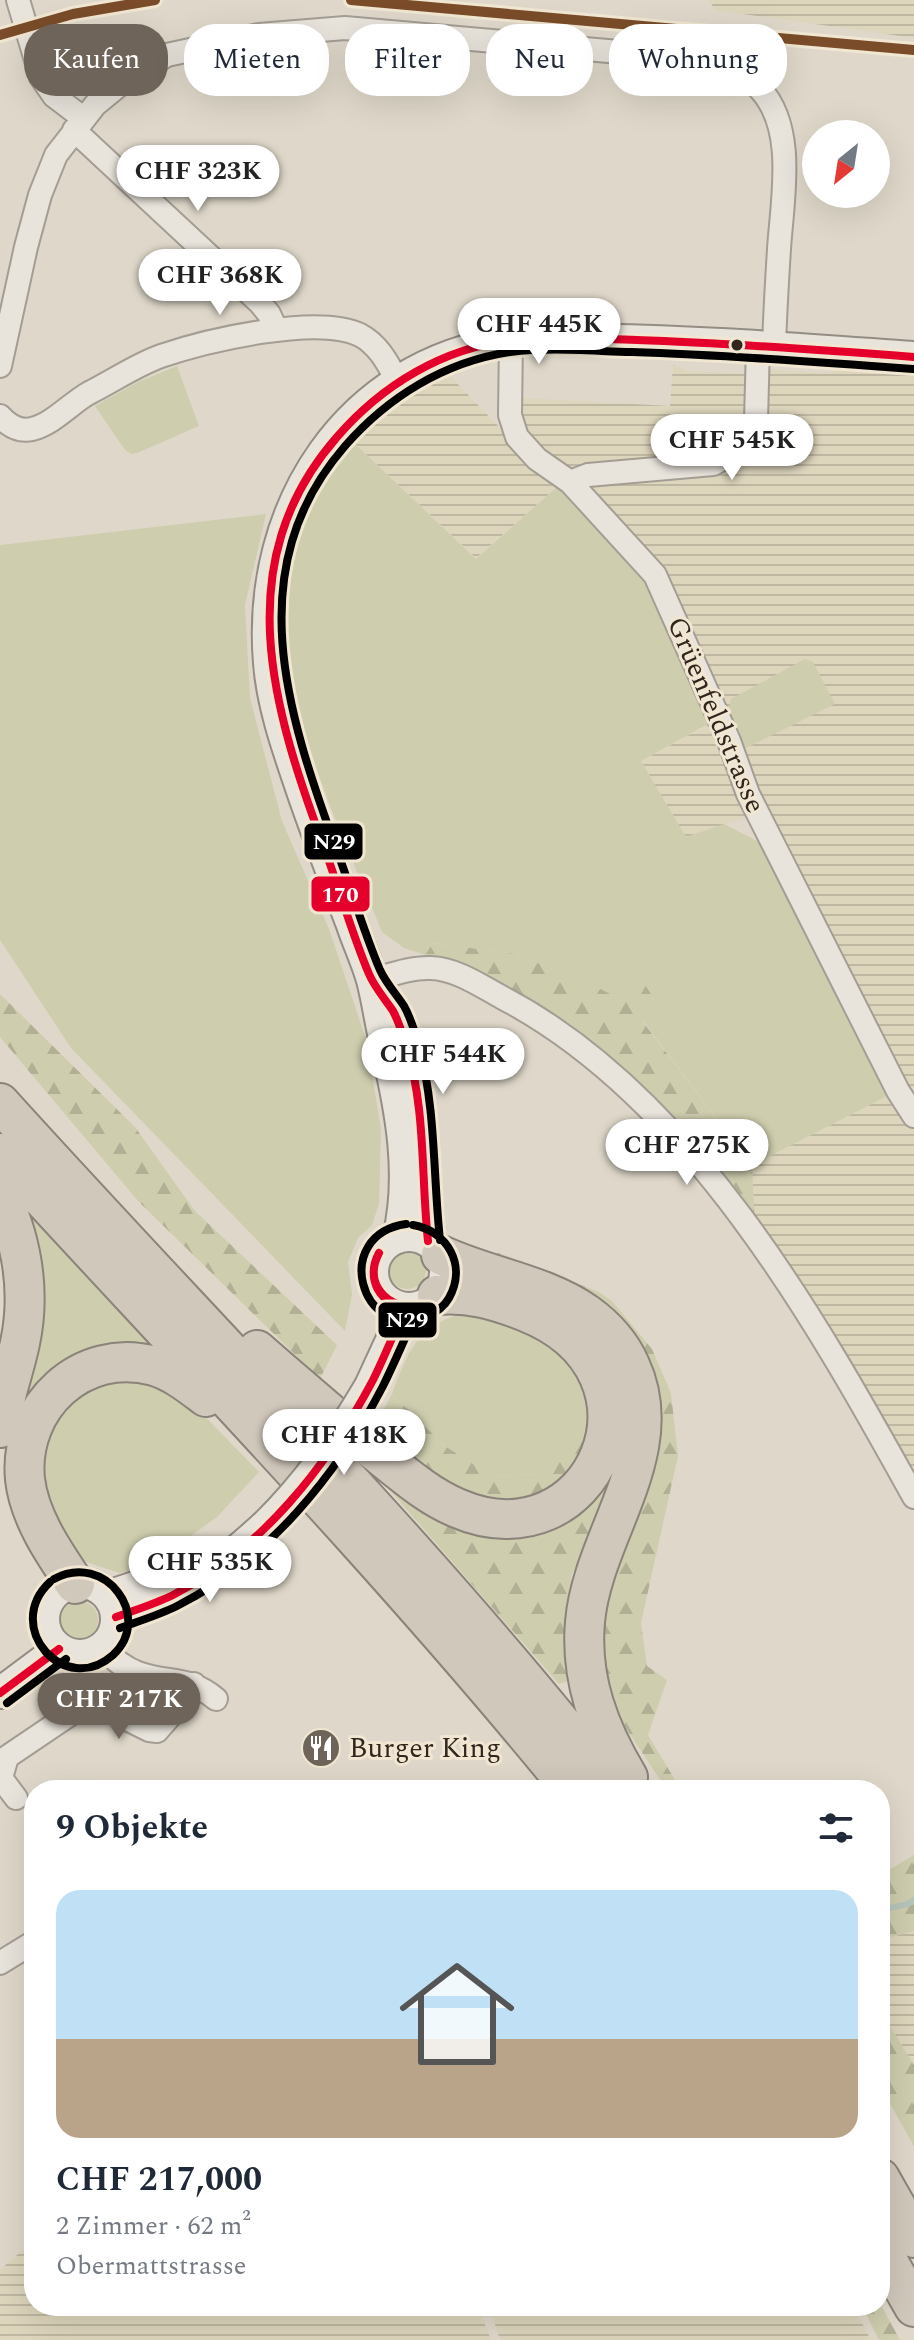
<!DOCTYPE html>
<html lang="de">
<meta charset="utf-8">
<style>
body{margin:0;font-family:Spectral,serif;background:#f2f2f3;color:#1f2937;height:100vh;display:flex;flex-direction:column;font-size:30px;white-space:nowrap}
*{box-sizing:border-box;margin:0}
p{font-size:26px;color:#747a83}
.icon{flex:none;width:44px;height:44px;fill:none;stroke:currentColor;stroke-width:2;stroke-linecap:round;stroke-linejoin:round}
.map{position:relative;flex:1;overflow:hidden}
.details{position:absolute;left:24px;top:1780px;width:866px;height:536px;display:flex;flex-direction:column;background:#fff;border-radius:32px;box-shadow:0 8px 32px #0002}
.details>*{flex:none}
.banner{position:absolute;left:24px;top:24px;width:866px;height:72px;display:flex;gap:16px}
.needle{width:52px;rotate:210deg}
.controls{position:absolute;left:802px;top:120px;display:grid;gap:16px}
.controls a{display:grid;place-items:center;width:88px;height:88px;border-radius:50%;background:#fff;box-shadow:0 8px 32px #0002;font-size:40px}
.price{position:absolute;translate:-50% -68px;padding:0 18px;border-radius:28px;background:#fff;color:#222;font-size:26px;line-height:52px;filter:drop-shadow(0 2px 4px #0008)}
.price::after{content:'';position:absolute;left:50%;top:48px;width:24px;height:18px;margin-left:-12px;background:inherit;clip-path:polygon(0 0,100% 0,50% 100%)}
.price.on{background:#6e645a;color:#fff}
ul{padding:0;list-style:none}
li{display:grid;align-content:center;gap:16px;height:424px;padding:0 32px}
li+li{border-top:2px solid #e0e1e3}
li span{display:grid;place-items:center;height:248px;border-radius:24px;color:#555}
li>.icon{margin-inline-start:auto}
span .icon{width:144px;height:144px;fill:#fffc;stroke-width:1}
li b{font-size:34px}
h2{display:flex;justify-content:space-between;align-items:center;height:96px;padding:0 32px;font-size:34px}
.chip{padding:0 28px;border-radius:32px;background:#fff;box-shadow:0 8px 32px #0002;font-size:28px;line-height:72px}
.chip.on{background:#6e645a;color:#fff}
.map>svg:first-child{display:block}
.farmland{fill:url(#farmland-rules)}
.green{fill:#cecdae}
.forest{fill:url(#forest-firs)}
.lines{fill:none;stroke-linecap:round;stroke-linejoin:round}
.stream{stroke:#b6c4ba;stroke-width:6}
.street-casing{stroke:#a49d94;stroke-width:26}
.secondary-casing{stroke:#948d84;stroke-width:34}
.highway-casing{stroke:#8a837a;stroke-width:42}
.street{stroke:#e8e3db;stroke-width:22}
.secondary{stroke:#e8e3db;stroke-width:30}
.highway{stroke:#d1c8bc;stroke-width:38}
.secondary-bridge-casing{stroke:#948d84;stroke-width:34;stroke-linecap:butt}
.secondary-bridge{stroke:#e8e3db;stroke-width:30}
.bus-1-casing{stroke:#f0e6d1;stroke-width:14}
.bus-2-casing{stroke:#f0e6d1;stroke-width:14}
.bus-1{stroke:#e4002b;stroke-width:8}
.bus-2{stroke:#000;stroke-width:8}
.rail-1-casing{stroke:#f0e6d1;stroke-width:16}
.rail-1{stroke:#7a4c29;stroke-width:10}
.bus-dot{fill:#31261e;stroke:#f0e6d1;stroke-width:3}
.labels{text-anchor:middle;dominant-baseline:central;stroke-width:6;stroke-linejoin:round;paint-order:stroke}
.street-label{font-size:28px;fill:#31261e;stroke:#f0e6d1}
.poi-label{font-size:28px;fill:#31261e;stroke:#f0e6d1;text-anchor:start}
.line-badge{stroke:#f0e6d1;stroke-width:3}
.badge-label{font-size:22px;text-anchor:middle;font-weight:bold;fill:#fff}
</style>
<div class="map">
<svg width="914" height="2340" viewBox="0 0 914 2340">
<defs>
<pattern id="farmland-rules" width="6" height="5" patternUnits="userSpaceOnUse" patternTransform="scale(2)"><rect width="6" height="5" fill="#ddd5bc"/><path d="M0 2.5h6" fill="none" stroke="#beb7a1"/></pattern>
<pattern id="forest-firs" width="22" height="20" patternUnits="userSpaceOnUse" patternTransform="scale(2)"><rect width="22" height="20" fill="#cecdae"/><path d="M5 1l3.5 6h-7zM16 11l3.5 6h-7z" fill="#b1b095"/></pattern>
</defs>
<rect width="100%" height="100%" fill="#dfd8ca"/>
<path class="farmland" d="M709,0H914V38L715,10Z
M673,365L688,371L751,374H766L768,370L832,373L834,369L914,374V1106L762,812L686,837L641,761L724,716L638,561L581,486L697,461L569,469L524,436L517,402L523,398L670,406Z
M449,375L557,487L476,558L352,441L402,397Z
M893,1093L914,1126V1481L755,1225L752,1165Z
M914,1931V2065L880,2010V1940Z
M34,2240V2306H478L491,2340H0V2270Z
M489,2306H853L871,2340H500Z"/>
<path class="green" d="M177,366L199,426L137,453L131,454L125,450L95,406L138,382Z
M352,441L476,559L557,487L639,567L713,721L641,761L686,837L724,824L769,847L893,1093L752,1165L643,1021L653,997L627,984L614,996L591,984L515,954L433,943L425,955L404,948L382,932C335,814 265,684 295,553C298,540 299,524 305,511C317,485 333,463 352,441Z
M266,514L245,605L250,698L282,821L329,929L366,1039L381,1129L379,1204L372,1225L358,1238L348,1262L352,1295L345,1331L71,1048L0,940V545Z
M805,659L813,662L835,704L742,750L726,719L731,699Z
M26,1211L163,1358L187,1398L259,1472L217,1517L171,1550L132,1570L119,1573L86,1562L77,1554L10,1478L6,1451Z
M388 1270a19 19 0 1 1 38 0a19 19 0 1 1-38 0Z
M460,1314L490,1315L548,1337L587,1388L590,1425L540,1474L492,1476L445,1446L392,1394C408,1353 415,1328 460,1314Z
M60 1620a19 19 0 1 1 38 0a19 19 0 1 1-38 0Z"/>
<path class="forest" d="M433,943L515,954L591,984L614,996L627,983L643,982L653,997L643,1022L752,1165L755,1225L581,1037L502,985L425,955Z
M0,994L135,1127L195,1211L337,1345L320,1379L139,1202L0,1037Z
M499,1253L599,1292L612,1301L652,1349L671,1393L678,1456L641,1623L647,1666L667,1680L648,1735L681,1790H667L609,1703L594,1624L652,1429L481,1257Z
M392,1394L445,1446L492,1476L540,1474L590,1425L628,1416L612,1497L572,1574L565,1612V1648L572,1680L559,1684L359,1455Z
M914,1855V1931L880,1940V1875Z
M880,2010L914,2065V2146L880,2086Z
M880,2303L900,2340H879L862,2306H880Z"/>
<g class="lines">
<path class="stream" d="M880,1910L908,1904L914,1900"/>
<g class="street-casing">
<path id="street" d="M18,0L41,77L54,96L83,118
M74,130L260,303L269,314L276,329
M511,340L510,415L517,437L537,459L570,482L655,575L729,741L748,794L898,1091L914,1116
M0,366L26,247L40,195L56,155L95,105L129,77L167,55L259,35L345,28L688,58C714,63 741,68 760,89C797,129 782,200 779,249C777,281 775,314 774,347
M0,416C8,425 19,432 32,429C53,424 71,403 89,393C113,381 136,365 161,356C205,341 317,314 360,335C379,345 388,364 398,382
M570,482L588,475L713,464L741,449L751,436L756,420L758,346
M372,980C390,975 412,967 431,968C457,969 481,986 503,998C690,1096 815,1318 914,1497
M101,1648C113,1658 124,1668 138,1673C169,1684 189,1676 216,1699
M16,1798L1,1778L7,1757L84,1705L105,1708L149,1730L157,1731L184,1700L194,1684
M0,1963L34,1942"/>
</g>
<g class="secondary-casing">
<path id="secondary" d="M421,1176L428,1241
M373 1272a36 36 0 1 1 72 0a36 36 0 1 1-72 0Z
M398,1238C413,1176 401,1112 387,1051C381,1028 378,1003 372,980C367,962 358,943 352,925C334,878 315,830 299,782C286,744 272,703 269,663C256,507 347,365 508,341C543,335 581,339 617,340C716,342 815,350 914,357
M370,1386L406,1308
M44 1619a36 36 0 1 1 72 0a36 36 0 1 1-72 0Z
M108,1596L161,1578L184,1566
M116,1617C135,1610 156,1604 175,1594C209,1576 237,1551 265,1526
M0,1693L59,1649"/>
</g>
<g class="highway-casing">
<path id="highway" d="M0,1103C206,1331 425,1548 615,1790
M0,1153C193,1363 392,1569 572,1790
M0,1193C22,1241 31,1291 20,1343C14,1372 3,1399 0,1428
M441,1255C488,1277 545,1284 587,1314C605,1327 621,1345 630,1365C671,1452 592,1536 585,1622C580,1679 599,1729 628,1777
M257,1350C297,1385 337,1419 377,1453C402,1473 428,1496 457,1508C593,1567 679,1373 526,1312C496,1300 468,1292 437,1295
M75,1584C54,1553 29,1517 25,1479C18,1407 82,1346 154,1366C174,1372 190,1385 206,1397
M880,2178L914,2238
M880,2247L914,2307"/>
</g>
<use href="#street" class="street"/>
<use href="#secondary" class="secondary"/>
<use href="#highway" class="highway"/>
<g class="secondary-bridge-casing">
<path id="secondary-bridge" d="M265,1526C308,1484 340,1437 370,1386"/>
</g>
<use href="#secondary-bridge" class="secondary-bridge"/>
<g class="bus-1-casing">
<path id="bus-1" d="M428,1241C421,1177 426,1108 406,1045C402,1033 399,1022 393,1011C385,999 375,988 369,974C352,934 340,891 325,850C273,710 227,563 337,437C382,385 443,348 512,340C553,335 595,339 637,340C729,343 822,350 914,357
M379,1253C365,1280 381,1302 408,1307
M379,1253C365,1278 380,1306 408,1307
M116,1617C135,1610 155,1604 173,1595C261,1550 327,1467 373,1380C385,1356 394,1332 406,1308
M0,1693L59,1649"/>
</g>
<g class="bus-2-casing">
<path id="bus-2" d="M406,1224C331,1235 360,1341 426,1317C435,1313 444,1307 449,1298C467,1266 448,1231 413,1225
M440,1240C433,1176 436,1109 419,1046C415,1033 411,1018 404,1006C396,994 386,983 380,970C363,930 351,888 336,848C287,713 239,568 345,446C388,397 444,362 510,352C550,347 592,351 632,352C726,355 820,362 913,369
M50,1582C2,1627 65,1698 113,1655C154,1617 105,1551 54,1579
M120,1628C139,1621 159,1615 177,1606C268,1560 337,1475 383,1386C395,1362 405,1337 417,1313
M7,1703L66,1659"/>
</g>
<use href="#bus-1" class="bus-1"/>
<use href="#bus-2" class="bus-2"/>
<g class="rail-1-casing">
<path id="rail-1" d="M351,0L914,50
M0,35L73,14L155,0"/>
</g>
<use href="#rail-1" class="rail-1"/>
</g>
<defs>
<g id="restaurant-disc" transform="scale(2)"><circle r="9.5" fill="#6e645a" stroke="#f0e6d1"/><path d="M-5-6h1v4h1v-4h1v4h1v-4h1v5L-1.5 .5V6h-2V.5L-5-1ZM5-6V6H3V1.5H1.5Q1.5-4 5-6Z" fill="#fff"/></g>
</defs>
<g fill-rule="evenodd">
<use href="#restaurant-disc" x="321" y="1748"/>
</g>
<circle class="bus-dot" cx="737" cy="345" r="7"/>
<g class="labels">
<g class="street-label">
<text transform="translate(716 715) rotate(67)">Grüenfeldstrasse</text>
</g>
<g class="poi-label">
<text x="349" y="1748">Burger King</text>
</g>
</g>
<g class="line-badge">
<rect x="303" y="822" width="61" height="39" rx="8" fill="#000"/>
<rect x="310" y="875" width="61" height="38" rx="8" fill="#e4002b"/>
<rect x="377" y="1301" width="61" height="38" rx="8" fill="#000"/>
</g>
<g class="badge-label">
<text x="334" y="849">N29</text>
<text x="340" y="902">170</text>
<text x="407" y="1327">N29</text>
</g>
</svg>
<div class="controls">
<a><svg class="needle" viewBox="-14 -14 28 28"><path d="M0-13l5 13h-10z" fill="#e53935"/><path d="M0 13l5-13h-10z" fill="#747a83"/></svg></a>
</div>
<b class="price" style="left:198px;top:213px">CHF 323K</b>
<b class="price" style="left:220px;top:317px">CHF 368K</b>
<b class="price" style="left:539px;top:366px">CHF 445K</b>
<b class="price" style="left:732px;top:482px">CHF 545K</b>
<b class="price" style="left:443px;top:1096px">CHF 544K</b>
<b class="price" style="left:687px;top:1187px">CHF 275K</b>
<b class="price" style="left:344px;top:1477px">CHF 418K</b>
<b class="price" style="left:210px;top:1604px">CHF 535K</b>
<b class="price on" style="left:119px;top:1741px">CHF 217K</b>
<div class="banner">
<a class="chip on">Kaufen</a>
<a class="chip">Mieten</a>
<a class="chip">Filter</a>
<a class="chip">Neu</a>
<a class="chip">Wohnung</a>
</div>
<section class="details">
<h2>9 Objekte<svg class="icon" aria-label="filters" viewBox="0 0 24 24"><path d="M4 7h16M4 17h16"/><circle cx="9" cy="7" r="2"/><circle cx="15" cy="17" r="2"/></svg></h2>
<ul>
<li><span style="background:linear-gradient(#bfe0f5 60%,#b9a48a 0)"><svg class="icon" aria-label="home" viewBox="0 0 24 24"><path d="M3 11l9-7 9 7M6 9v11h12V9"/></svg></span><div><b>CHF 217,000</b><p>2 Zimmer · 62 m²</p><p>Obermattstrasse</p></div></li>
</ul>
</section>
</div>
